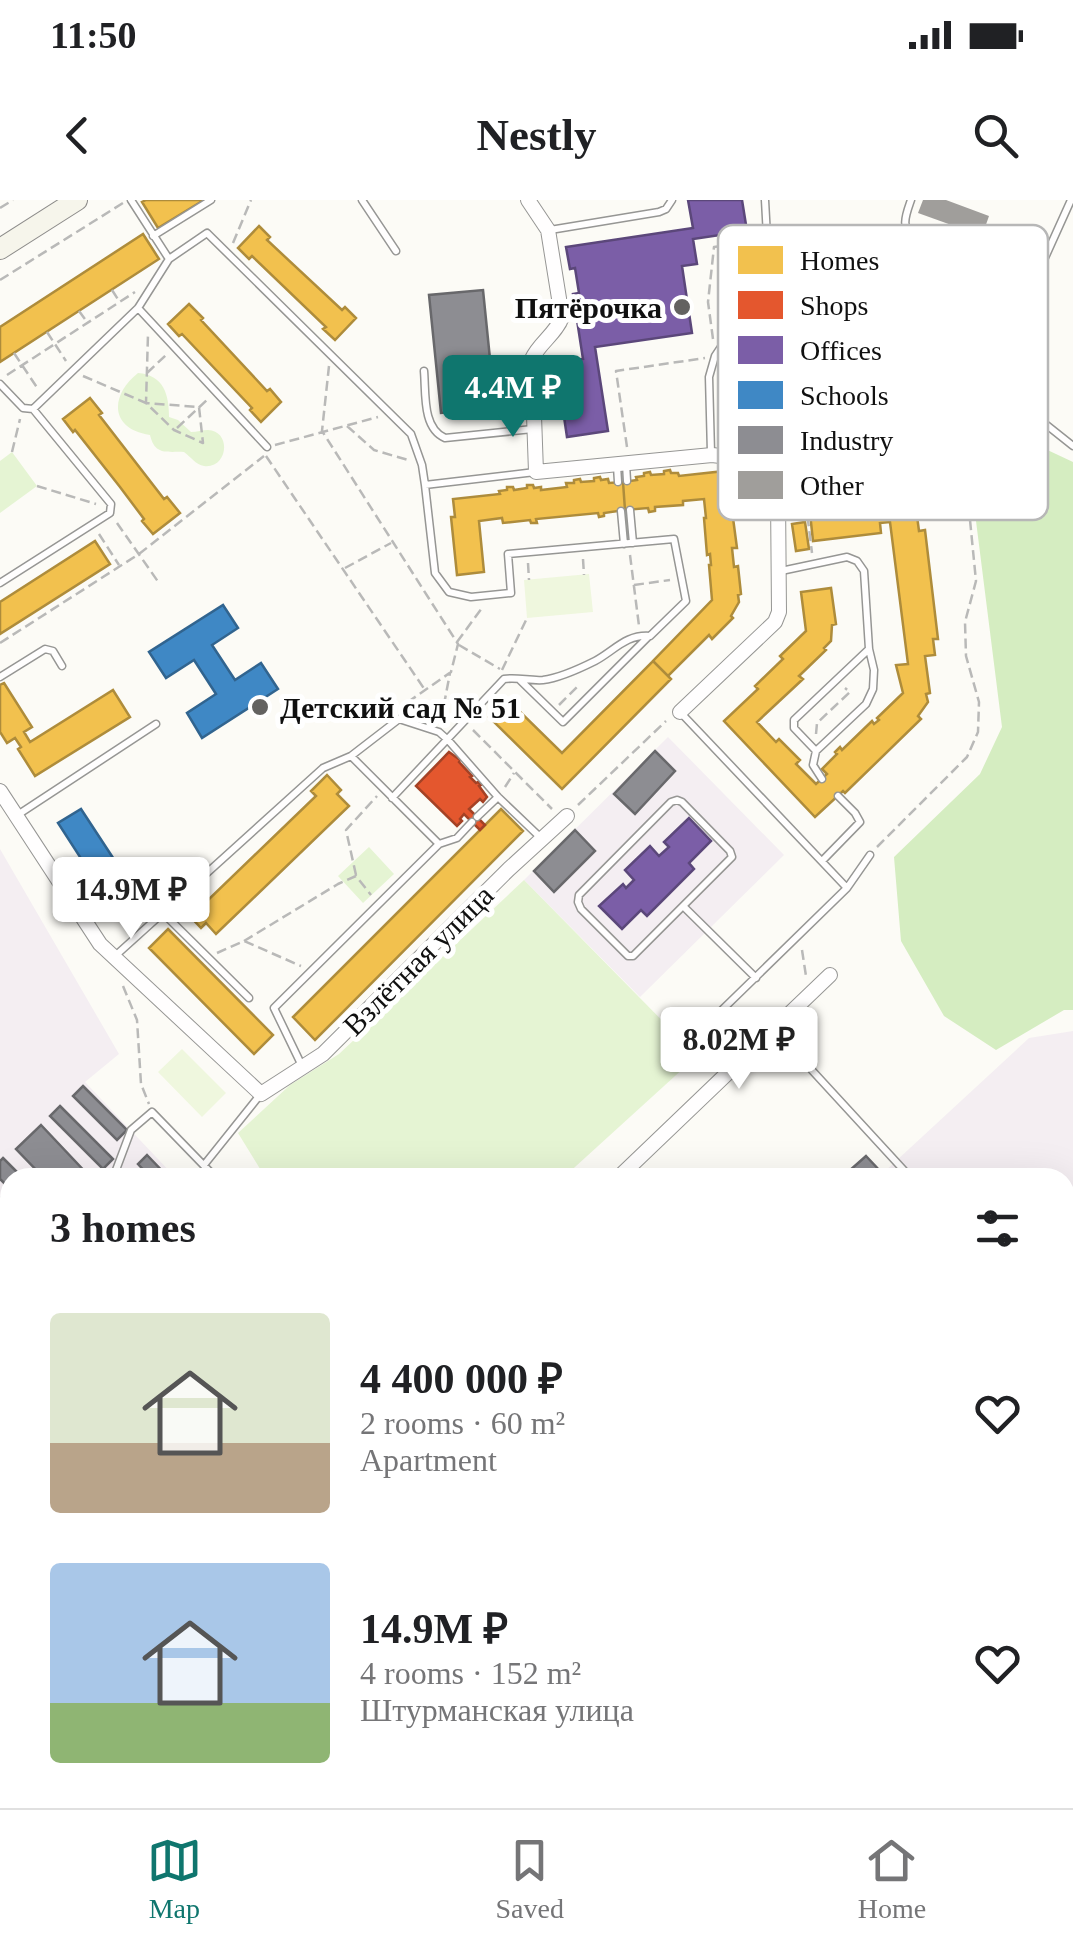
<!DOCTYPE html>
<meta charset="utf-8">
<style>
body{margin:0;font-family:"Times New Roman",serif;background:#f2f2f2;color:#202124;height:100vh;display:flex;flex-direction:column;font-size:38px;white-space:nowrap}
*{box-sizing:border-box;margin:0}
p{font-size:32px;color:#757577}
.icon{flex:none;width:55px;height:55px;fill:none;stroke:currentColor;stroke-width:2;stroke-linecap:round;stroke-linejoin:round}
.map{position:relative;flex:1;overflow:hidden}
.side{position:absolute;left:0px;top:968px;width:1075px;height:642px;display:flex;flex-direction:column;background:#fff;border-radius:30px 30px 0 0;box-shadow:0 10px 40px #0002}
.side>*{flex:none}
.price{position:absolute;translate:-50% -85px;padding:0 22px;border-radius:10px;background:#fff;color:#222;font-size:32px;line-height:65px;filter:drop-shadow(0 2px 5px #0008)}
.price::after{content:'';position:absolute;left:50%;top:60px;width:30px;height:22px;margin-left:-15px;background:inherit;clip-path:polygon(0 0,100% 0,50% 100%)}
.price.on{background:#0f766e;color:#fff}
ul{padding:0;list-style:none}
li{display:flex;align-items:center;gap:30px;height:250px;padding:0 50px}
li span{display:grid;place-items:center;flex:none;width:280px;height:200px;border-radius:10px;color:#555}
li>.icon{margin-inline-start:auto}
span .icon{width:120px;height:120px;fill:#fffc;stroke-width:1}
li b{font-size:42px}
h2{display:flex;justify-content:space-between;align-items:center;height:120px;padding:0 50px;font-size:42px}
.status{display:flex;justify-content:space-between;align-items:center;height:70px;padding:0 50px;background:#fff;direction:ltr}
.status svg{height:28px;fill:currentColor}
header{display:flex;justify-content:space-between;align-items:center;height:130px;padding:0 50px;background:#fff;font-size:45px;font-weight:600}
.tab-bar{display:flex;justify-content:space-around;align-items:center;height:140px;border-top:2px solid #e0e0e0;background:#fff;font-size:28px;color:#757577}
.tab-bar a{display:grid;justify-items:center;gap:5px}
.tab-bar .on{color:#0f766e}
.map>svg:first-child{display:block}
.industrial{fill:#f4eef2}
.green{fill:#e5f4d3}
.forest{fill:#d5edc1}
.pitch{fill:#eff7de}
.homes{fill:#f2c14e;stroke:#ae8c3b;stroke-width:2.5}
.shops{fill:#e4572e;stroke:#a44225;stroke-width:2.5}
.offices{fill:#7b5ea7;stroke:#5b477a;stroke-width:2.5}
.schools{fill:#3f88c5;stroke:#31648f;stroke-width:2.5}
.industry{fill:#8d8d92;stroke:#68686b;stroke-width:2.5}
.building{fill:#a09e9b}
.lines{fill:none;stroke-linecap:round;stroke-linejoin:round}
.lane-casing{stroke:#969694;stroke-width:9}
.street-casing{stroke:#969694;stroke-width:16}
.secondary-casing{stroke:#8d8c8a;stroke-width:22}
.path{stroke:#b9b9b8;stroke-width:2.5;stroke-dasharray:10 5;stroke-linecap:butt}
.lane{stroke:#fffefe;stroke-width:6}
.street{stroke:#fffefe;stroke-width:14}
.secondary{stroke:#f6f5eb;stroke-width:20}
.poi-dot{fill:#636260;stroke:#fff;stroke-width:4}
.labels{text-anchor:middle;dominant-baseline:central;stroke-width:10;stroke-linejoin:round;paint-order:stroke}
.poi-label{font-size:30px;font-weight:bold;fill:#101010;stroke:#fff;text-anchor:end}
.street-label{font-size:30px;fill:#101010;stroke:#fff}
.key{fill:#fff;stroke:#b7b7b7;stroke-width:2.5}
.key-label{font-size:28px;fill:#101010}
</style>
<div class="status"><b>11:50</b><svg viewBox="0 0 49 12"><path d="M0 12V9h3v3zM5 12V6h3v6zM10 12V3h3v9zM15 12V0h3v12zM26 1h20v11H26zM47 4h2v5h-2z"/></svg></div>
<header><svg class="icon" aria-label="back" viewBox="0 0 24 24"><path d="M15 5l-7 7 7 7"/></svg>Nestly<svg class="icon" aria-label="search" viewBox="0 0 24 24"><circle cx="10" cy="10" r="6"/><path d="M15 15l6 6"/></svg></header>
<div class="map">
<svg width="1073" height="1608" viewBox="0 0 1073 1608">
<rect width="100%" height="100%" fill="#fcfbf6"/>
<path class="industrial" d="M668,537L784,655L640,797L524,680Z
M0,649L119,854L85,882L175,977L10,978V1286L0,1295Z
M1073,831V1608H857L850,1600H1065V978H843L866,956L883,973L1029,838Z
M454,1600H791L799,1608H466Z"/>
<path class="green" d="M138,173C164,175 169,195 169,217L178,220L191,232C197,232 202,230 208,230C232,231 228,269 204,266C196,265 191,257 184,252C167,251 155,256 150,235C109,229 110,195 138,173Z
M12,252L37,286L0,313V261Z
M369,647L394,674L363,703L338,676Z
M524,680L697,856L564,977H265L238,933L290,885L339,854Z
M10,1518V1600H297L293,1601L291,1608H0V1527Z"/>
<path class="forest" d="M962,210L1073,262V810H1064L996,850L944,816L901,741L894,657L980,574L1002,527Z
M6,1346L10,1352V1504L0,1517V1351Z"/>
<path class="pitch" d="M589,374L593,412L527,418L524,380Z
M182,849L226,893L202,917L158,872Z"/>
<path class="homes" d="M146,0H204L158,28L142,2Z
M259,26L270,37L267,40L342,110L345,107L356,118L335,140L323,129L326,127L252,56L249,59L238,48Z
M143,34L159,59L0,162V127Z
M189,104L203,118L201,120L267,191L270,189L281,202L261,222L250,210L252,208L182,134L179,136L168,124Z
M813,137H819V141L827,140L828,143L880,137L881,147L885,146L889,177L899,176L901,190L907,189L921,300L915,301L919,331L925,330L938,439H933L935,455L925,456L930,493L926,494L928,502L918,516L921,519L845,593L843,591L815,617L724,521L758,489L755,486L783,459L780,456L806,431L801,392L831,388L836,424L832,425L831,441L824,448L826,450L799,476L803,479L757,522L776,542L779,539L800,560L796,564L816,584L827,574L822,569L837,554L835,552L840,547L842,550L872,521L874,524L879,520L877,518L903,493L896,465L908,464L890,322L880,323L881,333L813,341L810,313L822,311V308L830,307L829,302H836V306L849,304V300L855,299V304L864,303V306L877,304L878,310L888,309L872,177L862,178L861,165L823,172L824,175L816,176L815,173L776,178L775,175L759,177L765,228L737,231L730,173H734L732,155L785,149V145L792,144V140L799,139V143L814,141Z
M90,198L102,213L99,215L164,299L167,297L180,313L153,334L142,321L144,319L120,287L75,230L73,232L63,219Z
M670,270L671,273H678L679,276L725,271L730,319L733,318L737,348H732L734,367L738,366L741,394L738,395L739,402L731,416L733,418L712,439L709,435L668,476L653,461L712,400L709,365H711L710,354L707,355L704,318H706L704,299L683,301V305L655,307V311L649,312L648,308L625,310L623,282L637,280L636,277L644,276V273L650,272L651,275L664,274V271Z
M600,277L601,280L608,279L609,283L623,282L625,310L604,313V316L599,317L598,313L536,319L537,323H531L530,320L503,323L502,318L479,321L484,372L457,375L451,317H455L453,299L500,294L499,291L507,290V287H513L514,290L527,288V285H533L534,288L541,287V290L567,287L566,283H574V280L580,279L581,282L594,281V278Z
M805,322L809,349L796,351L792,324Z
M95,341L110,364L0,434V402Z
M653,461L671,479L562,589L489,517L507,499L562,553Z
M4,483L32,527L24,532L30,542L113,490L130,517L35,576L18,549L21,547L15,538L7,543L0,532V485Z
M327,575L341,590L337,594L349,606L216,734L206,723L201,728L185,711L198,698L204,704L316,596L311,591Z
M501,609L523,631L315,840L293,817Z
M168,729L273,835L254,854L149,748Z"/>
<path class="shops" d="M449,552L460,560L459,562L472,576L470,577L476,583L478,582L481,585L479,586L487,597L483,602L480,599L469,609L485,625L480,630L464,614L460,619L462,621L457,626L416,586Z"/>
<path class="offices" d="M688,0H742L747,31L693,39L697,64L682,66L692,133L595,147L608,231L567,237L563,210L554,211L552,195L560,194L556,163L583,159L573,94L579,93L575,68L570,69L566,47L693,28Z
M689,618L711,641L689,663L694,669L647,716L641,710L622,729L599,706L623,684L626,688L634,680L625,670L650,646L659,656L669,647L664,642Z"/>
<path class="schools" d="M223,405L238,428L212,445L235,480L261,463L278,489L202,538L187,513L216,494L194,460L166,478L149,452Z
M81,609L136,693L113,708L58,623Z"/>
<path class="industry" d="M483,90L495,208L441,213L429,95Z
M655,551L675,571L635,614L614,594Z
M575,630L595,651L554,692L534,671Z
M83,886L127,930L117,940L73,896Z
M60,906L113,959L103,969L50,916Z
M41,925L91,978H44L16,949Z
M147,955L169,978H151L138,964Z
M866,956L882,973L886,978H853L848,972Z
M3,958L23,978H10V989L0,979V961Z
M0,998L10,1008V1048L0,1038Z
M0,1140L10,1150V1191L0,1181Z
M1070,1174H1073V1295H1067Z
M0,1201L10,1211V1255L0,1245Z
M1065,1295H1073V1394L1065,1393Z
M549,1600H609L601,1608H541Z
M629,1600H671L663,1608H621Z
M693,1600H731L723,1608H685Z"/>
<path class="building" d="M923,0H946L989,16L982,36L918,13Z"/>
<g class="lines">
<g class="lane-casing">
<path id="lane" d="M131,0L169,59
M362,0L396,51
M911,0C905,17 900,28 916,40L1034,82
M1071,0L1034,82L1011,157L1010,172L1012,186L1018,199L1029,211L1073,246
M550,30L659,12L666,9L672,0
M153,36L211,0
M829,105L834,143
M138,108L267,247
M745,111L925,98L934,102L939,112
M424,171C426,193 422,228 445,238L533,229
M837,171L839,187
M0,184L23,208L33,209L111,304L110,313L0,383
M33,209L138,108L169,59L207,33L411,234L422,265L425,285
M711,253L709,177L715,156L745,111L764,87L769,73L765,0
M626,264L627,281
M617,266L618,282
M769,268L787,244L783,198L787,194L854,185L862,270L859,278L853,282L778,297
M630,310L633,343
M621,311L624,344
M781,371L847,357L857,361L864,371L869,449L874,470L873,489L866,504L816,551L794,528V520L869,449
M0,477L45,449L53,451L62,466
M520,480L563,522L649,436
M681,513L847,688
M816,551L813,565L822,579
M392,598L504,479C518,477 530,481 543,480C560,478 579,469 595,461C614,451 626,434 650,436L686,401L674,339L508,354L511,393L471,397L449,392L435,373L425,285L535,272
M16,616L156,524
M477,617L498,597
M439,644L457,638L472,622
M822,661L860,622L855,613L838,596
M57,676L72,666
M683,706L633,756H628L581,709L578,702L579,695L671,602L677,600L682,602L730,651L732,657L683,706L756,778
M162,712L249,798
M114,757L323,568L351,556L399,519L439,532L448,540L498,597L542,639
M774,829L911,978
M686,845L847,688L870,655
M303,868L274,808L439,644L351,556
M204,965L260,895
M113,978L131,930L152,912L216,978
M1065,1083L1073,1091
M0,1107L10,1097
M1065,1145L1073,1137
M1065,1414L1073,1415
M22,1600V1608
M506,1600L517,1608
M755,1600L762,1608
M813,1600L821,1608
M524,1608L532,1600
M612,1608L621,1600
M674,1608L682,1600
M735,1608L743,1600"/>
</g>
<g class="street-casing">
<path id="street" d="M528,0L548,30L562,117C556,134 539,143 532,159L536,272L712,255L754,260L768,269L778,297L779,412L775,422L680,512
M0,591L100,744L261,894L323,854L509,669L567,616
M618,978L830,775
M0,1303L10,1299
M173,1600L175,1608
M444,1600L456,1608"/>
</g>
<g class="secondary-casing">
<path id="secondary" d="M0,49L77,0"/>
</g>
<path class="path" d="M0,8L13,0
M233,43L251,0
M0,80L123,3
M112,90L119,101
M79,111L87,122
M47,132L66,161
M713,139L708,102L714,47L758,41
M14,153L38,189
M329,166L322,231L458,444L451,472L408,502L404,509
M147,173L166,155
M7,175L135,92
M83,176L146,203L174,230L203,243L199,207L146,203L148,134
M347,226L374,250L408,260
M177,228L208,199
M798,243L815,241L844,200
M275,245L378,217
M627,247L616,171L705,158
M12,252L20,219
M266,256L425,490
M806,279L818,264L815,241
M37,286L96,304
M799,304L800,309L808,320L812,353
M117,323L159,383
M99,334L119,365
M630,355L639,426
M583,359L584,375
M528,363L529,380
M345,368L391,343
M634,385L670,380
M457,442L482,408
M0,443L139,354L264,256
M459,445L500,469
M502,470L527,418
M559,505L579,485
M441,520L450,473
M473,530L552,609
M816,534L817,523L850,492L845,488
M505,587L514,573
M578,605L666,521
M877,647L967,557L978,532L979,502L966,456L965,422L976,381L970,320L953,283L946,219L940,123
M356,675L346,630L377,596
M244,741L338,684L356,676L371,695
M802,750L806,776
M217,753L244,741L301,766
M123,786L137,820L141,884L149,904"/>
<use href="#lane" class="lane"/>
<use href="#street" class="street"/>
<use href="#secondary" class="secondary"/>
</g>
<g class="poi-dot">
<circle cx="682" cy="107" r="10"/>
<circle cx="260" cy="507" r="10"/>
</g>
<g class="labels">
<g class="poi-label">
<text x="662" y="107">Пятёрочка</text>
<text x="280" y="507" text-anchor="start">Детский сад № 51</text>
</g>
<g class="street-label">
<text transform="translate(418 760) rotate(-45)">Взлётная улица</text>
</g>
</g>
<rect x="718" y="25" width="330" height="295" rx="15" class="key"/>
<rect x="738" y="46" width="45" height="28" fill="#f2c14e"/>
<rect x="738" y="91" width="45" height="28" fill="#e4572e"/>
<rect x="738" y="136" width="45" height="28" fill="#7b5ea7"/>
<rect x="738" y="181" width="45" height="28" fill="#3f88c5"/>
<rect x="738" y="226" width="45" height="28" fill="#8d8d92"/>
<rect x="738" y="271" width="45" height="28" fill="#a09e9b"/>
<g class="key-label">
<text x="800" y="70">Homes</text>
<text x="800" y="115">Shops</text>
<text x="800" y="160">Offices</text>
<text x="800" y="205">Schools</text>
<text x="800" y="250">Industry</text>
<text x="800" y="295">Other</text>
</g>
</svg>
<b class="price on" style="left:513px;top:240px">4.4M ₽</b>
<b class="price" style="left:131px;top:742px">14.9M ₽</b>
<b class="price" style="left:739px;top:892px">8.02M ₽</b>
<section class="side">
<h2>3 homes<svg class="icon" aria-label="filters" viewBox="0 0 24 24"><path d="M4 7h16M4 17h16"/><circle cx="9" cy="7" r="2"/><circle cx="15" cy="17" r="2"/></svg></h2>
<ul>
<li><span style="background:linear-gradient(#dfe7d0 65%,#b9a48a 0)"><svg class="icon" aria-label="home" viewBox="0 0 24 24"><path d="M3 11l9-7 9 7M6 9v11h12V9"/></svg></span><div><b>4 400 000 ₽</b><p>2 rooms · 60 m²</p><p>Apartment</p></div><svg class="icon" aria-label="heart" viewBox="0 0 24 24"><path d="M12 20l-8-8c-3-5 5-10 8-4 3-6 11-1 8 4z"/></svg></li>
<li><span style="background:linear-gradient(#a9c7e8 70%,#8fb573 0)"><svg class="icon" aria-label="home" viewBox="0 0 24 24"><path d="M3 11l9-7 9 7M6 9v11h12V9"/></svg></span><div><b>14.9M ₽</b><p>4 rooms · 152 m²</p><p>Штурманская улица</p></div><svg class="icon" aria-label="heart" viewBox="0 0 24 24"><path d="M12 20l-8-8c-3-5 5-10 8-4 3-6 11-1 8 4z"/></svg></li>
</ul>
</section>
</div>
<nav class="tab-bar">
<a class="on"><svg class="icon" aria-label="map" viewBox="0 0 24 24"><path d="M3 6l6-2 6 2 6-2v14l-6 2-6-2-6 2zM9 4v14M15 6v14"/></svg>Map</a>
<a><svg class="icon" aria-label="saved" viewBox="0 0 24 24"><path d="M7 4h10v16l-5-4-5 4z"/></svg>Saved</a>
<a><svg class="icon" aria-label="home" viewBox="0 0 24 24"><path d="M3 11l9-7 9 7M6 9v11h12V9"/></svg>Home</a>
</nav>
